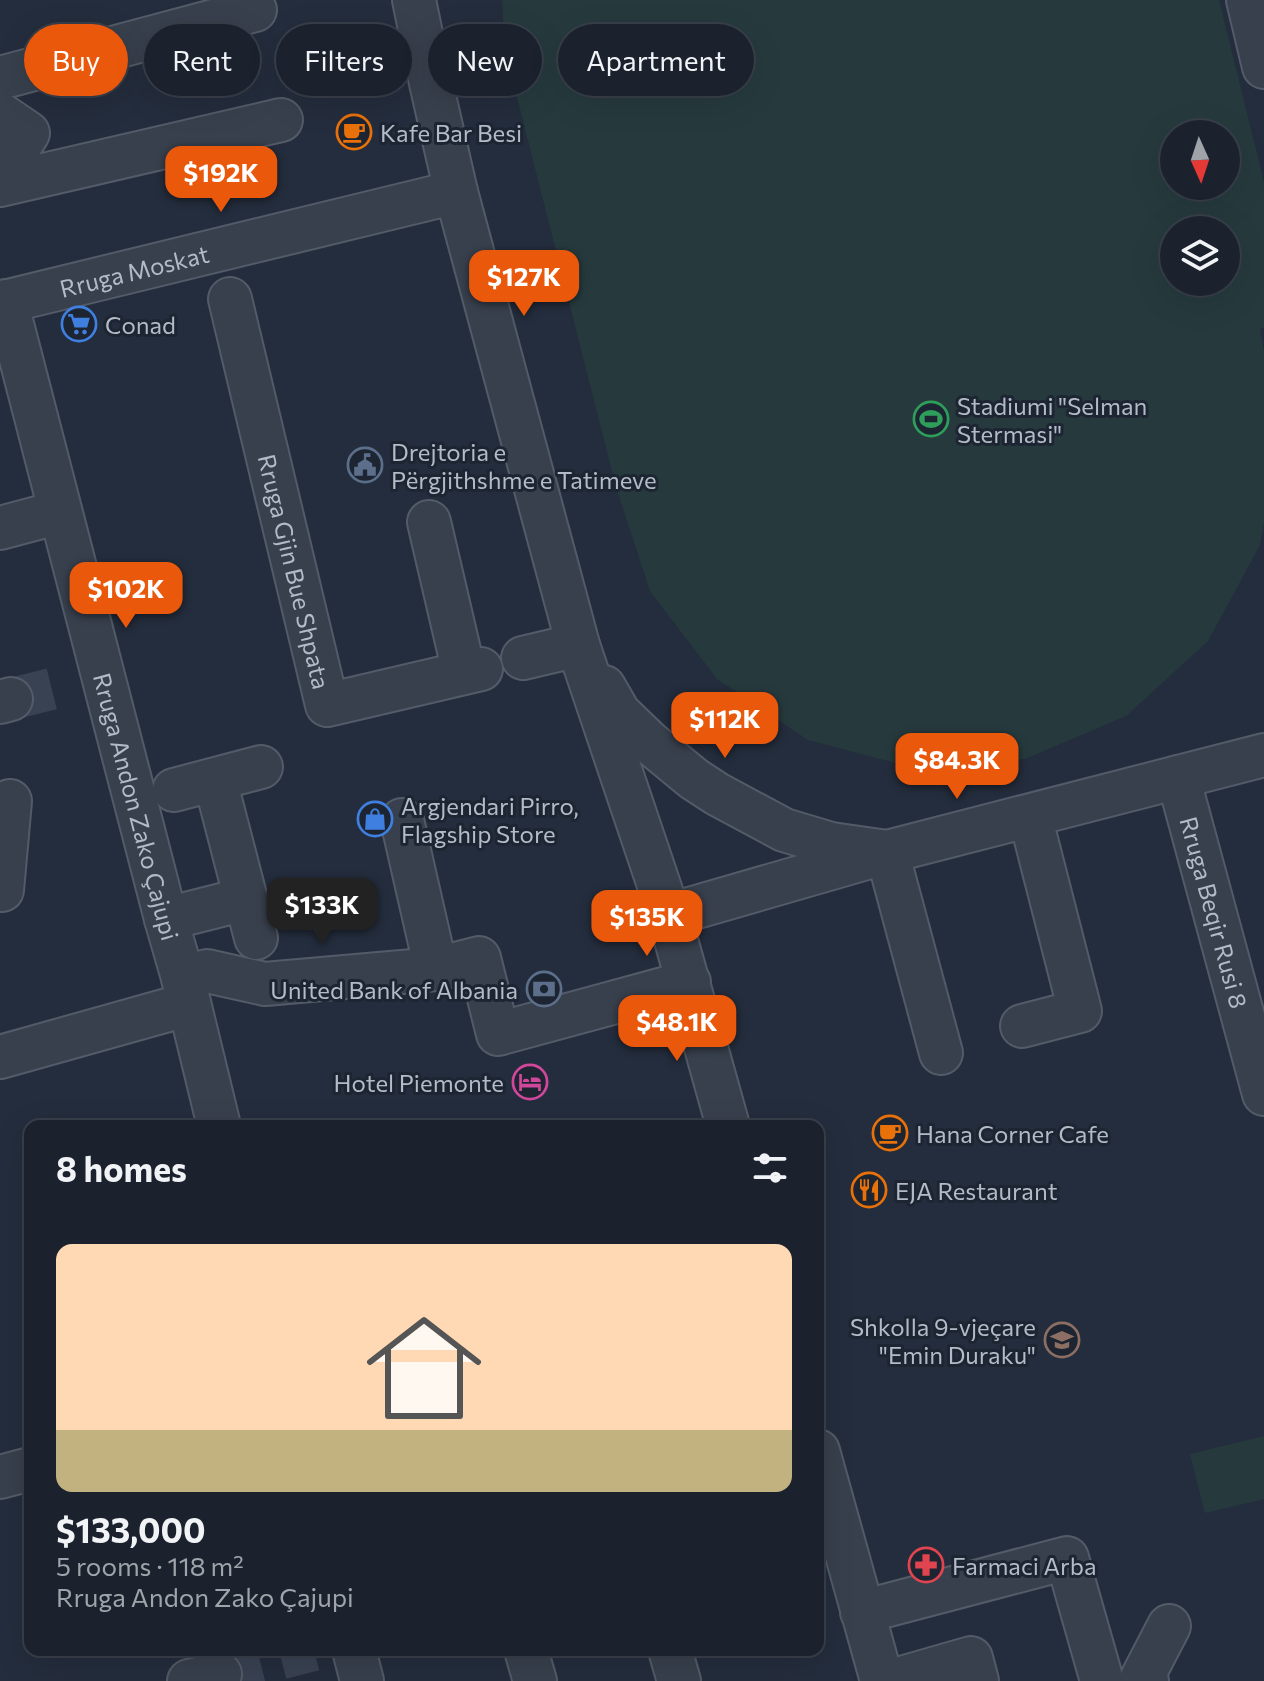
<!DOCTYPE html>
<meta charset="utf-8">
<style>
body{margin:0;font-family:Commissioner,sans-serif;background:#282f3a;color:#f1f3f6;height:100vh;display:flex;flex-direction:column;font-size:30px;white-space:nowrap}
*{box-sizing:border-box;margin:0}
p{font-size:26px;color:#a0a4aa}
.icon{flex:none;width:44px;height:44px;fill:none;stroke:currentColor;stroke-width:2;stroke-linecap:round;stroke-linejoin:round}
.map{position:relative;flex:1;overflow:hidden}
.drawer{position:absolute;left:24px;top:1120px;width:800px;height:536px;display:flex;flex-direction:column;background:#1b222e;border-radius:16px;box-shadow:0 8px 32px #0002,0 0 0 2px #393f4a}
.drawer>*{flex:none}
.banner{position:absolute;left:24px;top:24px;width:800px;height:72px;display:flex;gap:16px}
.needle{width:52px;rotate:177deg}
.controls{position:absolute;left:1160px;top:120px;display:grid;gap:16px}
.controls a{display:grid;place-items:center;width:80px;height:80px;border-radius:50%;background:#1b222e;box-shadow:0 8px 32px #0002,0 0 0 2px #393f4a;font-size:40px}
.price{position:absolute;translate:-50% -68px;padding:0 18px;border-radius:16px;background:#ea580c;color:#fff;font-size:26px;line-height:52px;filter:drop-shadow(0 2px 4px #0008)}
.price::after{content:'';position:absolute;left:50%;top:48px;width:24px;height:18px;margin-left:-12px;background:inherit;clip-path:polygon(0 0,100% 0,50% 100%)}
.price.on{background:#222;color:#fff}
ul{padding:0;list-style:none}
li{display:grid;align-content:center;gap:16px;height:424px;padding:0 32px}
li span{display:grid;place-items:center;height:248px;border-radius:16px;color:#555}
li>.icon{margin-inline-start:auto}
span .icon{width:144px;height:144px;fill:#fffc;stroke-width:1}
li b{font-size:34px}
h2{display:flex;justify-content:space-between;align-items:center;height:96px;padding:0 32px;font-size:34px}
.pill{padding:0 28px;border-radius:36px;background:#1b222e;box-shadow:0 8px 32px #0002,0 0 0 2px #393f4a;font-size:28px;line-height:72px}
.pill.on{background:#ea580c;color:#fff}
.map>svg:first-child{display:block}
.green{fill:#263a3e;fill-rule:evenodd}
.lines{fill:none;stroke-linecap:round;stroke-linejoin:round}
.minor-tunnel{stroke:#394252;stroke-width:42;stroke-dasharray:42 21;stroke-linecap:butt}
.minor-casing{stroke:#535b68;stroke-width:46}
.minor{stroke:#38404d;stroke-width:42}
.labels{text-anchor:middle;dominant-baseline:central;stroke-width:6;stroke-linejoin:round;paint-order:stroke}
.poi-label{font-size:24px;fill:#b3bbc8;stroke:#1d2532;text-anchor:start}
.street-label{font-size:24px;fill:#b3bbc8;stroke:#1d2532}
</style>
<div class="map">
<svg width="1264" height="1681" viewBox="0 0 1264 1681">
<rect width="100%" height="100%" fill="#242d3d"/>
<path class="green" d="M502,0H1219L1264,182V328L1260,329L1264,351V523L1260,545L1208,641L1126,716L1025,759L915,768L808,740L717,679L650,591L616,487L505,50ZM1226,134V186H1174V134ZM1226,230V282H1174V230Z
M1264,1436V1499L1205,1513L1190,1454Z"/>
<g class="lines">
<path class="minor-tunnel" d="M11,699L71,684
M220,1674L314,1650"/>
<g class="minor-casing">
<g id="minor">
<path d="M414,0L431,83L456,192L578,645L669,915L728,1126"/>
<path d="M1248,0L1264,67"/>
<path d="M0,78L255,10"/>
<path d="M0,114L28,133L0,178"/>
<path d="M0,185L281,120"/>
<path id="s1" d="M230,299L327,705L481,669"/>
<path id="s2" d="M6,301L166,919L183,978L219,1126"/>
<path id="s3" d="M0,303L456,192"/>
<path d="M429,522L464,672"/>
<path d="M0,528L60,512"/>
<path d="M523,658L578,645"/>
<path d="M604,687L619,713L649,742L694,779L717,794L784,830L831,844L887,852L941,1053"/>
<path d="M0,702L11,699"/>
<path id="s4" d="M1178,777L1264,1094"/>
<path d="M215,780L256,938"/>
<path d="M174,790L261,767"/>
<path d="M402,820L436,969"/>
<path d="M2,890L10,801"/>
<path d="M669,915L887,852L1264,755"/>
<path d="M166,919L245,899"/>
<path d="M183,978L207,971L265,984L436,969L479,958L498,1034L689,982"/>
<path d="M1022,1026L1080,1011L1030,816"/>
<path d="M0,1057L189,1004"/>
<path d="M818,1451L882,1681"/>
<path d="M0,1477L30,1469"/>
<path d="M862,1612L1067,1558L1102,1681"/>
<path d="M354,1650L362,1681"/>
<path d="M526,1650L535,1681"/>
<path d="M670,1650L679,1681"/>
<path d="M189,1681L220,1674"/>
<path d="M891,1681L971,1658L977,1681"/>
<path d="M1147,1681L1142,1678L1169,1626"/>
</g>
</g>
<use href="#minor" class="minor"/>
</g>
<defs>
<g id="cafe-ring" transform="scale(1.8)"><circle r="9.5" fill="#1d2532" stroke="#e8710a" stroke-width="1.5"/><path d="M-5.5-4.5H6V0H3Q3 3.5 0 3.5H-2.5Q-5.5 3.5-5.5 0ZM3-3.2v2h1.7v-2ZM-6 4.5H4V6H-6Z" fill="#e8710a"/></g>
<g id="supermarket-ring" transform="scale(1.8)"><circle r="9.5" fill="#1d2532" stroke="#3f7fe0" stroke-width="1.5"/><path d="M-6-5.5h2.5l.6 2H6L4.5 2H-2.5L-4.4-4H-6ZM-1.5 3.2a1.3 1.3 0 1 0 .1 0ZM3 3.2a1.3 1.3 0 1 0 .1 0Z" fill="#3f7fe0"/></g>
<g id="stadium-ring" transform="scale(1.8)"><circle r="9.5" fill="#1d2532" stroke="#2e9e5b" stroke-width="1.5"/><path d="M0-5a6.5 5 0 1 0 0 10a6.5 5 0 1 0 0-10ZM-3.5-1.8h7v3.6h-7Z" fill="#2e9e5b"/></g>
<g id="civic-ring" transform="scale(1.8)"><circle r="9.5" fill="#1d2532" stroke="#5c6f8a" stroke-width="1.5"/><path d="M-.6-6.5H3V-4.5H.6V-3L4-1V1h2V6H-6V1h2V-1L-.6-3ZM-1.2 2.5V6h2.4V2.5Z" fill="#5c6f8a"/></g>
<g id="shop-ring" transform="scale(1.8)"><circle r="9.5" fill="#1d2532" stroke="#3f7fe0" stroke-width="1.5"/><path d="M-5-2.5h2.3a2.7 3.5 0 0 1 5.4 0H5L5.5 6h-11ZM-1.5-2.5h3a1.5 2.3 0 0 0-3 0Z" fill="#3f7fe0"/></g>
<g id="bank-ring" transform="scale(1.8)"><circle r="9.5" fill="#1d2532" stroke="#5c6f8a" stroke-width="1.5"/><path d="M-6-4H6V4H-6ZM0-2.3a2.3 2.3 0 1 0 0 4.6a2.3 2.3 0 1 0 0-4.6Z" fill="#5c6f8a"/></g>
<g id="hotel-ring" transform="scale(1.8)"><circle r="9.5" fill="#1d2532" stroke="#d1479c" stroke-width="1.5"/><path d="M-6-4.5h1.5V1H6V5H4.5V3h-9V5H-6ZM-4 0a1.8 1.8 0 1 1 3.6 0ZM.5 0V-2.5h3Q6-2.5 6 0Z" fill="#d1479c"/></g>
<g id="restaurant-ring" transform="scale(1.8)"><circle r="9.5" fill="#1d2532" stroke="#e8710a" stroke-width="1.5"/><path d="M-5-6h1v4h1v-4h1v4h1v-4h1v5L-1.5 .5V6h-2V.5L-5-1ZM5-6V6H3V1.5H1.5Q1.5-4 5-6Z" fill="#e8710a"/></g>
<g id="school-ring" transform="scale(1.8)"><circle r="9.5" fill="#1d2532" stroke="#8d6e63" stroke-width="1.5"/><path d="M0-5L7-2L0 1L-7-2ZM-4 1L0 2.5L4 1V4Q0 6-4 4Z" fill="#8d6e63"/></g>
<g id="pharmacy-ring" transform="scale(1.8)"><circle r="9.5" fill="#1d2532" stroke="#e0444e" stroke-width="1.5"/><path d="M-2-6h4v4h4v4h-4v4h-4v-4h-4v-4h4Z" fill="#e0444e"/></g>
</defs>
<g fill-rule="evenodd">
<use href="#cafe-ring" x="354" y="132"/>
<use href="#supermarket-ring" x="79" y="324"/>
<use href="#stadium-ring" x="931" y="419"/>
<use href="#civic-ring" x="365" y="465"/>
<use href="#shop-ring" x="375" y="819"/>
<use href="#bank-ring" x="544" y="989"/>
<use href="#hotel-ring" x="530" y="1082"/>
<use href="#cafe-ring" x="890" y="1133"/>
<use href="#restaurant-ring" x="869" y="1190"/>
<use href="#school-ring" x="1062" y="1340"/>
<use href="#pharmacy-ring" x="926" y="1565"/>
</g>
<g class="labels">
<g class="poi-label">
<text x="380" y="132">Kafe Bar Besi</text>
<text x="105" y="324">Conad</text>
<text x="957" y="405">Stadiumi "Selman<tspan x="957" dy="28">Stermasi"</tspan></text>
<text x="391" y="451">Drejtoria e<tspan x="391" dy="28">Përgjithshme e Tatimeve</tspan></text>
<text x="401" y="805">Argjendari Pirro,<tspan x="401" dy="28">Flagship Store</tspan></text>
<text x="518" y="989" text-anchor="end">United Bank of Albania</text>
<text x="504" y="1082" text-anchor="end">Hotel Piemonte</text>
<text x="916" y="1133">Hana Corner Cafe</text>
<text x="895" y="1190">EJA Restaurant</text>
<text x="1036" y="1326" text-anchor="end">Shkolla 9-vjeçare<tspan x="1036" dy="28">"Emin Duraku"</tspan></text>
<text x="952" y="1565">Farmaci Arba</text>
</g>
<g class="street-label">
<text stroke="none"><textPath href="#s3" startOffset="138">Rruga Moskat</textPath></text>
<text stroke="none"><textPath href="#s1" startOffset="280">Rruga Gjin Bue Shpata</textPath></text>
<text stroke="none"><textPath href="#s2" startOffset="522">Rruga Andon Zako Çajupi</textPath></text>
<text stroke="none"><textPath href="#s4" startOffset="140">Rruga Beqir Rusi 8</textPath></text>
</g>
</g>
</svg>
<div class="controls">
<a><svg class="needle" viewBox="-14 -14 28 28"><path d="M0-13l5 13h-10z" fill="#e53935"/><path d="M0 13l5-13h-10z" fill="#a0a4aa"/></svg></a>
<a><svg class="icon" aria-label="layers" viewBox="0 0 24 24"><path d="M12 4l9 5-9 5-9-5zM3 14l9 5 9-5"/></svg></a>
</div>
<b class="price" style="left:221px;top:214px">$192K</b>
<b class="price" style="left:524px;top:318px">$127K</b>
<b class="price" style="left:126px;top:630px">$102K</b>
<b class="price" style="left:725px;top:760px">$112K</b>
<b class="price" style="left:957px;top:801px">$84.3K</b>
<b class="price on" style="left:322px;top:946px">$133K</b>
<b class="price" style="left:647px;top:958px">$135K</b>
<b class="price" style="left:677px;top:1063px">$48.1K</b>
<div class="banner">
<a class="pill on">Buy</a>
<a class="pill">Rent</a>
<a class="pill">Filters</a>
<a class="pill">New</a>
<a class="pill">Apartment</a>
</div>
<section class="drawer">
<h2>8 homes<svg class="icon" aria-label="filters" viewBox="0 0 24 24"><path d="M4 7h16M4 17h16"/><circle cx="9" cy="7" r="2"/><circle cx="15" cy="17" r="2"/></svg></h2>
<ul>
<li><span style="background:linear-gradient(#ffd9b3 75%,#c2b280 0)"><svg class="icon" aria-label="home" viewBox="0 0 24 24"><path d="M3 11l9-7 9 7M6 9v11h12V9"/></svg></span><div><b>$133,000</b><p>5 rooms · 118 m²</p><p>Rruga Andon Zako Çajupi</p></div></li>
</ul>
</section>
</div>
